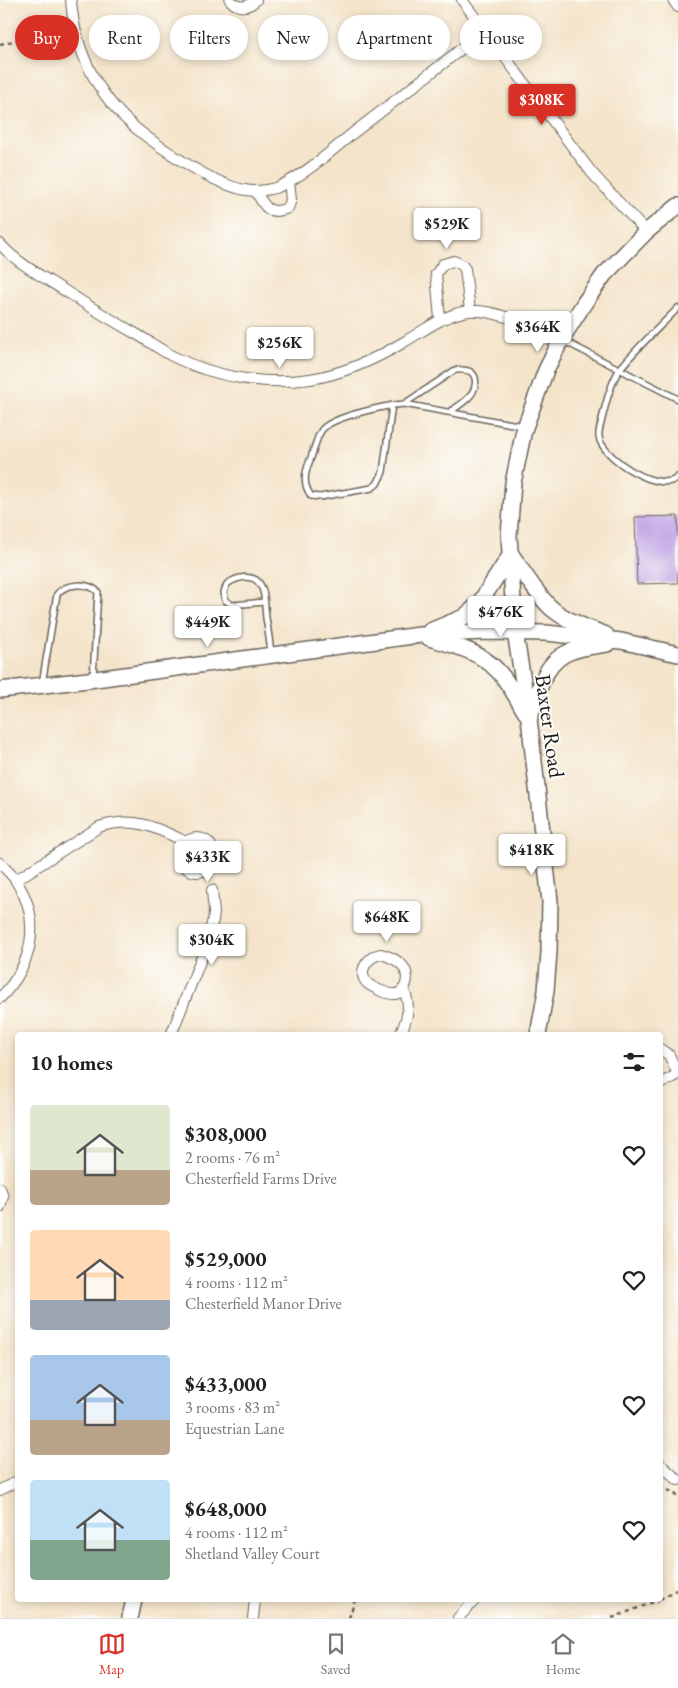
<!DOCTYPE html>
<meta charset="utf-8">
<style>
body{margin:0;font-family:"EB Garamond",serif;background:#f6f6f6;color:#222;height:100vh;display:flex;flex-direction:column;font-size:19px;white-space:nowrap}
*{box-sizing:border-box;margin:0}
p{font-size:16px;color:#767676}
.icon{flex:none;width:28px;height:28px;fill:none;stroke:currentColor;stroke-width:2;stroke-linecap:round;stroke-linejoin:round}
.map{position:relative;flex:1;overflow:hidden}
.details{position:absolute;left:15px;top:1032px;width:648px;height:570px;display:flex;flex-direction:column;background:#fff;border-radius:5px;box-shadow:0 2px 8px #0003}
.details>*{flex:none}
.top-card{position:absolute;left:15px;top:15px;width:649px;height:45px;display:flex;gap:10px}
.price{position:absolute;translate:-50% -42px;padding:0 11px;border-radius:5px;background:#fff;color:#222;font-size:16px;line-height:32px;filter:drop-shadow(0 1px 2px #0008)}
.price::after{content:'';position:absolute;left:50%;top:30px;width:15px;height:11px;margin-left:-8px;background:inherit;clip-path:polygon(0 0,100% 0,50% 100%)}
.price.on{background:#d93025;color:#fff}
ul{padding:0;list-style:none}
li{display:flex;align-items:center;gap:15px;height:125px;padding:0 15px}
li span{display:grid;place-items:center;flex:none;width:140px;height:100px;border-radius:5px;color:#555}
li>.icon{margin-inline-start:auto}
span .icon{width:60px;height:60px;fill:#fffc;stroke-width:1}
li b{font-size:21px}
h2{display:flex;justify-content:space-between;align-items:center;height:60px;padding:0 15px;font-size:21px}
.chip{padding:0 18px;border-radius:22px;background:#fff;box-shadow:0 2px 8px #0003;font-size:18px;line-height:45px}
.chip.on{background:#d93025;color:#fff}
.tabs{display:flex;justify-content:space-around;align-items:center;height:70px;border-top:1px solid #e0e0e0;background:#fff;font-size:14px;color:#767676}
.tabs a{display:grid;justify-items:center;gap:2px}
.tabs .on{color:#d93025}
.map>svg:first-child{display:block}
.building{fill:#b99ce3}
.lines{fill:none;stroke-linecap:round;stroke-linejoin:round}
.lane-casing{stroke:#686259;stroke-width:8}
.street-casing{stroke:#686259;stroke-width:12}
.secondary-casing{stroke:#686259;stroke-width:18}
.path{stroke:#686259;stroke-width:2.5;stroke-dasharray:4 4;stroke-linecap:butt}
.lane{stroke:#fff;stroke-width:5}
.street{stroke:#fff;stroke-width:10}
.secondary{stroke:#fff;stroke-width:15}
.labels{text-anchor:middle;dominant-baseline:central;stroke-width:4;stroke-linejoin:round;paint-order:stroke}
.street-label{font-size:22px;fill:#1c1c1c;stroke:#fdfcf7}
</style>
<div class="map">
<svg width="678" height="1618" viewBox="0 0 678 1618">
<rect width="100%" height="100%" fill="#fdfcf7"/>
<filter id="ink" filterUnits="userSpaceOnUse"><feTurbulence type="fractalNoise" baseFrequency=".02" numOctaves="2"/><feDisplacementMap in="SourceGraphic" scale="10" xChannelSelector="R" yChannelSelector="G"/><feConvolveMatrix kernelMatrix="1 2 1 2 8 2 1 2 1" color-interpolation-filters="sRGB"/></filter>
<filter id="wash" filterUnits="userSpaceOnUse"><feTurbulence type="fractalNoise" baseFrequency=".0096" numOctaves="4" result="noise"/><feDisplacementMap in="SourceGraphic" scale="20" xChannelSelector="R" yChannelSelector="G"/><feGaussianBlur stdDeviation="1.12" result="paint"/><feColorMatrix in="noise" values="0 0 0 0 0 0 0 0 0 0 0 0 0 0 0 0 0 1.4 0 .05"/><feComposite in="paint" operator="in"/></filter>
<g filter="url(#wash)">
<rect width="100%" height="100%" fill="#f4e4ca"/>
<g id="blocks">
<path class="building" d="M678,516V583L637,584L635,517Z"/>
</g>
</g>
<g filter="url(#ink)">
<use href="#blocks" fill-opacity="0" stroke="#686259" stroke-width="1"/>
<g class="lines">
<g class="lane-casing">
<path id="lane" d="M678,308C659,328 637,347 620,369C611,382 606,403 602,419C601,424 598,432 599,437C602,458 661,495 678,477
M562,340L678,399
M404,404L455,370C460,370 467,369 471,372C479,378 475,391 469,397C464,403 456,407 450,412
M392,405L383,472L377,484L372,488L320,497L311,496C302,483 305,473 310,460C314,451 316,439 321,431C329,417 388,405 404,404L523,426
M264,602L232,605L225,600L224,592L227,584C239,576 258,572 263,591C265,599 265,609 266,618C268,630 270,642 271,654
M42,684L57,594C66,583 88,582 98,592L93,677"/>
</g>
<g class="street-casing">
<path id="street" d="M71,0C75,56 102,104 147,137C173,156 223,190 254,191C262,191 274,189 280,186C308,173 333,149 357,130C400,97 443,64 485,30
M230,0C238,9 248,8 256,0
M462,0L592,173L646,232
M673,0L678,7
M256,191C264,207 269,216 288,208L291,200L289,181
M0,244C19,265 47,279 70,294C93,309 115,322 138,335C150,342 162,351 174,357C216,377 264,386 310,379C342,374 376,359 404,342C425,330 443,315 468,311C495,308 537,329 561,340
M440,319L436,274L443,264L454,261L462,265L465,269L470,311
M180 855a17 17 0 1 1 34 0a17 17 0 1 1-34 0Z
M0,863C5,869 12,874 16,881C43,921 32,966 0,998
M16,880L99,827C135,816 155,827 186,842
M381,954C388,956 397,960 402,965C410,974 408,991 396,994C388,995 373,988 367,983C356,971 369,956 381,954Z
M171,1035L203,954L213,920L214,913L212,890
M400,1035C407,1020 412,1004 403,989
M660,1049L669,1055L678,1074
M660,1084L678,1074
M0,1188L3,1196L0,1207
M660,1464L678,1480
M0,1490L18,1481
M253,1618L255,1600
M458,1618L475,1600"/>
</g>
<g class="secondary-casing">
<path id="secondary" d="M511,554C523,572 535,592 550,607C565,621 587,627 606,635
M430,631L464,617L479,604L511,554
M429,638C453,645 479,651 497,670C508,681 517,699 526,713
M0,690L88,680L420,635L484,632L546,633L621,641L678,654
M530,717C538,692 544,660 572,651C583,647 595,646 607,644
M538,1035L546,991L549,952L550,901L529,718L515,632L509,536L513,483L524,430L546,370L561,340L585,302L604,275L646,232L678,206
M130,1618L134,1600"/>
</g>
<path class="path" d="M0,44L65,30
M660,1488L673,1492L678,1497
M660,1599L678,1589
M349,1618L355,1600
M612,1618L659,1600"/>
<use href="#lane" class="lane"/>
<use href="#street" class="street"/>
<use href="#secondary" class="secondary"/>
</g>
</g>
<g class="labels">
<g class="street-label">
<text transform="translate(550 726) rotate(82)">Baxter Road</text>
</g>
</g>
</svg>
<b class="price on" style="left:542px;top:126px">$308K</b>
<b class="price" style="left:447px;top:250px">$529K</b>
<b class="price" style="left:538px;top:353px">$364K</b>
<b class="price" style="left:280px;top:369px">$256K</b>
<b class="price" style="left:501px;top:638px">$476K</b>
<b class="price" style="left:208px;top:648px">$449K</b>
<b class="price" style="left:532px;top:876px">$418K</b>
<b class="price" style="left:208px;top:883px">$433K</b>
<b class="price" style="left:387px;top:943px">$648K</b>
<b class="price" style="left:212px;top:966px">$304K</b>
<div class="top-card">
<a class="chip on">Buy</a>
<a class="chip">Rent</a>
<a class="chip">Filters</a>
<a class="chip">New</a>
<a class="chip">Apartment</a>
<a class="chip">House</a>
</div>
<section class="details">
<h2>10 homes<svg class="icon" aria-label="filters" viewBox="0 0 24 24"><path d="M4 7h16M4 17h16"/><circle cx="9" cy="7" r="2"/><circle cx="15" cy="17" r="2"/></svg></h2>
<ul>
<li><span style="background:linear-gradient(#dfe7d0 65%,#b9a48a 0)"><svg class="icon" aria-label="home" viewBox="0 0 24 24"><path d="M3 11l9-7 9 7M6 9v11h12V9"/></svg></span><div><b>$308,000</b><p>2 rooms · 76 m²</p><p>Chesterfield Farms Drive</p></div><svg class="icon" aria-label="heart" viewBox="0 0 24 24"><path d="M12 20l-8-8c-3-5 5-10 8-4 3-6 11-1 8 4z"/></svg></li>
<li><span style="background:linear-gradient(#ffd9b3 70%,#9aa5b1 0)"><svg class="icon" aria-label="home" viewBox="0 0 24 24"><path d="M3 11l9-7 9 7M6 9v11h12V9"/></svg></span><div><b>$529,000</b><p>4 rooms · 112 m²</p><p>Chesterfield Manor Drive</p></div><svg class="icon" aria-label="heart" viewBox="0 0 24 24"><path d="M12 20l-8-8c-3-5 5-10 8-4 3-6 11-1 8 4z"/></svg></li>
<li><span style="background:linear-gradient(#a9c7e8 65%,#b9a48a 0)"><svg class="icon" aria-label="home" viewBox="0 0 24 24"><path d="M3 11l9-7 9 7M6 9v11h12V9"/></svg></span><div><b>$433,000</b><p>3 rooms · 83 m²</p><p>Equestrian Lane</p></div><svg class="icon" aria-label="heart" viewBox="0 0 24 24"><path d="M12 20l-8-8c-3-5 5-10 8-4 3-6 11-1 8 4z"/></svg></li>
<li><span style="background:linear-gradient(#bfe0f5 60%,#7fa58c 0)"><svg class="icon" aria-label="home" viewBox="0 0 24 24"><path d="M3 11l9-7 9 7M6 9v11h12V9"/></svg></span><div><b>$648,000</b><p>4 rooms · 112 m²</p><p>Shetland Valley Court</p></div><svg class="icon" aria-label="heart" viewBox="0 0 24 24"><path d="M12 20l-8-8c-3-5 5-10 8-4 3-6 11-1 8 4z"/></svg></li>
</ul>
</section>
</div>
<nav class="tabs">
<a class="on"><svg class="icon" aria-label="map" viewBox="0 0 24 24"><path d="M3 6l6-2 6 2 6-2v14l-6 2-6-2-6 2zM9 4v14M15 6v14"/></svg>Map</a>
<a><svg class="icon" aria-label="saved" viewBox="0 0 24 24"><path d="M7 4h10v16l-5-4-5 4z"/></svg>Saved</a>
<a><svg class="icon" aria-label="home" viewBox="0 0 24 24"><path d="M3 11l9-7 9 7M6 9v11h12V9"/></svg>Home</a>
</nav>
